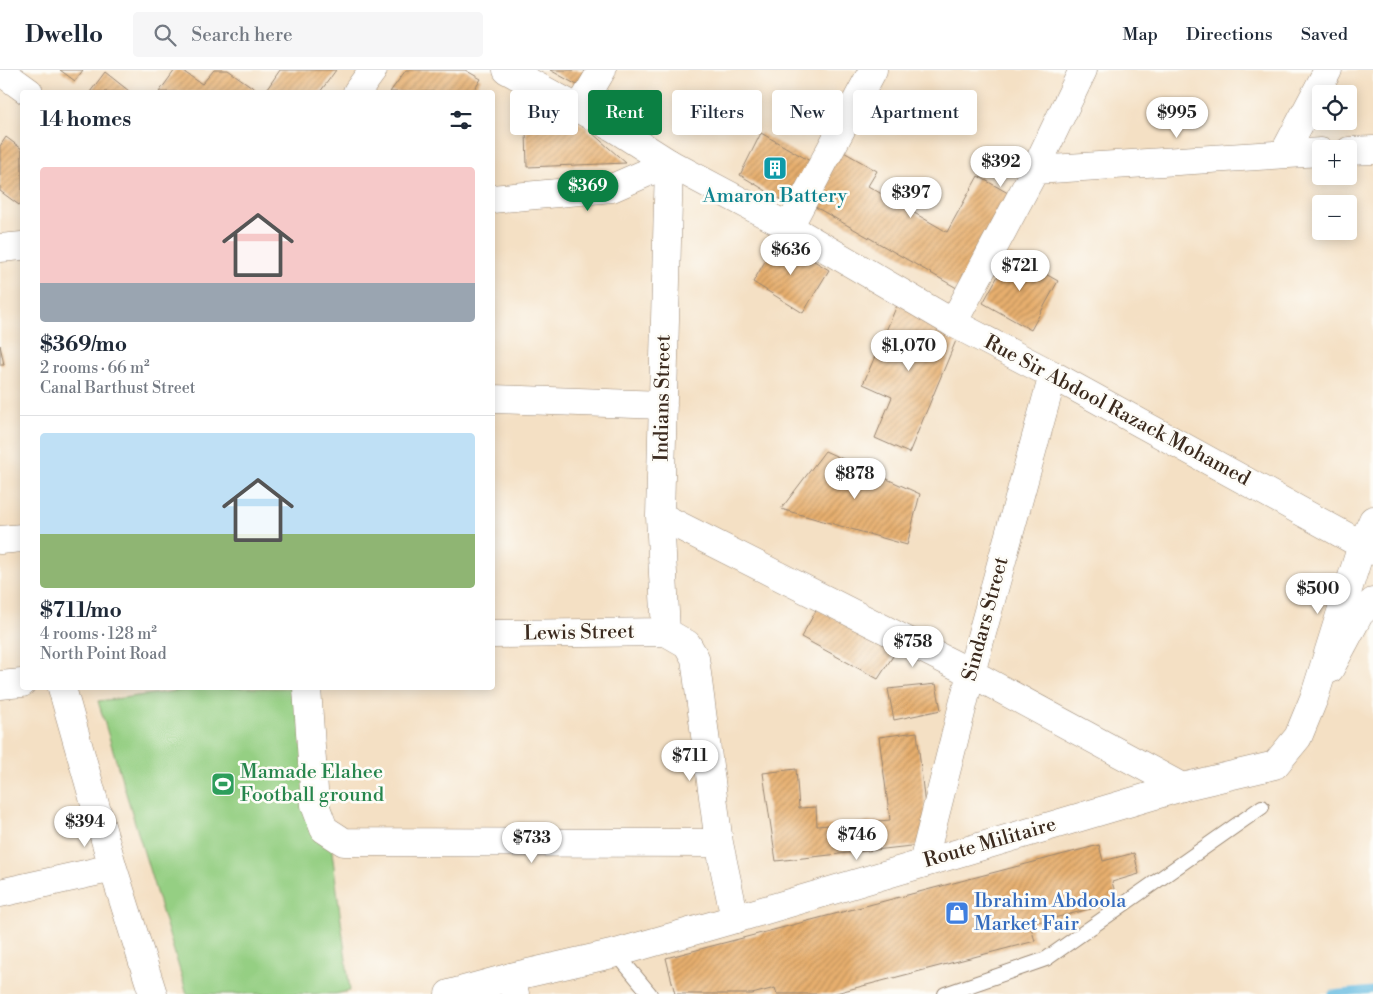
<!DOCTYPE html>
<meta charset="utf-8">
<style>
body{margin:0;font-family:"Libre Bodoni",serif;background:#f6f6f7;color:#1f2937;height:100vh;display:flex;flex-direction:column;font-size:19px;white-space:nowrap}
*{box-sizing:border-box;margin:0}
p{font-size:16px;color:#747a83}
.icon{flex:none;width:28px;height:28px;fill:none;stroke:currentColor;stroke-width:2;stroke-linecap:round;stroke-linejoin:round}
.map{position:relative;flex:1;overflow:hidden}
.sheet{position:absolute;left:20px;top:20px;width:475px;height:600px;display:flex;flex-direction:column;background:#fff;border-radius:5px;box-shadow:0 2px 12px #0003}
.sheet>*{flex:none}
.banner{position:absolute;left:510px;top:20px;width:475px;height:45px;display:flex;gap:10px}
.controls{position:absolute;left:1312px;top:15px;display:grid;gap:10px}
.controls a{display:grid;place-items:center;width:45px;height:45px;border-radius:5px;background:#fff;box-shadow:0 2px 12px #0003;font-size:25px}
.price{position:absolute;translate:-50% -42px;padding:0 11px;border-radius:18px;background:#fff;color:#222;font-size:16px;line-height:32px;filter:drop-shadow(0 1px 2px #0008)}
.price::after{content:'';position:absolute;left:50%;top:30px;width:15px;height:11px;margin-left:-8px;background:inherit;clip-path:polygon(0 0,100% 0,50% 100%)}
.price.selected{background:#0b8043;color:#fff}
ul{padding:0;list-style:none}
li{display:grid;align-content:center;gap:10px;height:265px;padding:0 20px}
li+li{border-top:1px solid #e0e1e3}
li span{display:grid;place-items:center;height:155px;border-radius:5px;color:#555}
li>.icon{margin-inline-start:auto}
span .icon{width:90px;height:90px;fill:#fffc;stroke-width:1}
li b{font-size:21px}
h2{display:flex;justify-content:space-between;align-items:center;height:60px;padding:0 20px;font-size:21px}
.pill{padding:0 18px;border-radius:5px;background:#fff;box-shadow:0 2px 12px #0003;font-size:18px;line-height:45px}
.pill.selected{background:#0b8043;color:#fff}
header{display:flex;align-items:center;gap:30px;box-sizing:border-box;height:70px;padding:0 25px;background:#fff;border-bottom:1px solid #e0e1e3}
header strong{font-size:24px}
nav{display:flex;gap:28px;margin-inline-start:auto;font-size:18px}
.search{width:350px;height:45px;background:#f6f6f7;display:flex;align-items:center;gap:12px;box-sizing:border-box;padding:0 18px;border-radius:5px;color:#747a83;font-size:19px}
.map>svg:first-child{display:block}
.green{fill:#95cf83;stroke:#687c50}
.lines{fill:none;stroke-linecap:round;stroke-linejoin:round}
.stream{stroke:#63bae0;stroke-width:7}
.building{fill:url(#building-hatch)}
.lane-casing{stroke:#988571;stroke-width:16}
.street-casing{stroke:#988571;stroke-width:29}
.secondary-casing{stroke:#988571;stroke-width:29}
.lane{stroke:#fff;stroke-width:14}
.street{stroke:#fff;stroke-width:28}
.secondary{stroke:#fff;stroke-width:28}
.labels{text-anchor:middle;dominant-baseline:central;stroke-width:5;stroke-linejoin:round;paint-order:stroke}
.culture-label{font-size:20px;fill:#0d838f;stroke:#fdfcf7}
.street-label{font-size:20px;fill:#3b2a1e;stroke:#fdfcf7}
.leisure-label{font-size:20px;fill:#27864d;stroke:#fdfcf7;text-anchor:start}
.shop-label{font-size:20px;fill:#366cbe;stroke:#fdfcf7;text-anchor:start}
</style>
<header>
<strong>Dwello</strong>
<div class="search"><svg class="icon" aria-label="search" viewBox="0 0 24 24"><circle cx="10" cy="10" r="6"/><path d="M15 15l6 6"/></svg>Search here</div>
<nav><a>Map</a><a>Directions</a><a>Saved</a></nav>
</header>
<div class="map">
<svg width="1373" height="924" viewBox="0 0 1373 924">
<defs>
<pattern id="building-hatch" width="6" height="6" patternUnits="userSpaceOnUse" patternTransform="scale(1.25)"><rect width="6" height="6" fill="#e7af6e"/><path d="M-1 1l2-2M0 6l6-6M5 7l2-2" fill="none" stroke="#bc8f5a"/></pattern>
</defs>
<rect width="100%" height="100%" fill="#fdfcf7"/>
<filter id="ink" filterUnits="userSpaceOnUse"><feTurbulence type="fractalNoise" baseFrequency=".02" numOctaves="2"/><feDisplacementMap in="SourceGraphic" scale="10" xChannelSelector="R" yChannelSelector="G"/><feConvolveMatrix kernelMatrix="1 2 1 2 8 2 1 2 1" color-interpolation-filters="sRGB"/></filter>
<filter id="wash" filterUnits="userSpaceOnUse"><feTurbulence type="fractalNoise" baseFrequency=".0096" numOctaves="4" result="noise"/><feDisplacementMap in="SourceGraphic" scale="20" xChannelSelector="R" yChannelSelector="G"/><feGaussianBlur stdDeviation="1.12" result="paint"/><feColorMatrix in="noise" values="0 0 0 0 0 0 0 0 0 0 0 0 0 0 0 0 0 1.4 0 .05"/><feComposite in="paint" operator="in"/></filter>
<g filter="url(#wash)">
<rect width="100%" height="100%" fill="#f4e0c4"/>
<path class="green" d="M200,618H311L350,921L335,924H187L98,631Z"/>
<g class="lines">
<path class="stream" d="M1332,924L1373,920"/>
</g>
<g id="blocks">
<path class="building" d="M60,0H83L75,11Z
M175,0H181L202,14L214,0H228L255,19L252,22H159Z
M280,0H336L320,22H265Z
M406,0H465L481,9L473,22H390Z
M550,0H586L577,15Z
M105,2L129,21L128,22H90Z
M525,25L583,55L626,93L527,97Z
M761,63L810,91L788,134L740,105Z
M6,67L22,79V131L19,135L0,121V76Z
M835,77L877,101L868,116L947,162L978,106L1015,127L962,221L805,131Z
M778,169L829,200L803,243L753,212Z
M1010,184L1058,211L1031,260L983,233Z
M898,233L960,261L909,383L875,368L892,327L863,314Z
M0,275L4,295H0Z
M825,381L920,424L907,475L781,439Z
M817,539L897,580L878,609L801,567Z
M936,614L941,640L894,650L888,619Z
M917,662L929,774L776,791L763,703L796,699L799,738L816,737L817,756L890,750L879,667Z
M1099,775L1103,791L1134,783L1139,804L1112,812L1118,832L1030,854L1035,871L832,924H777L775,918L752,924H675L666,888Z"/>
</g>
</g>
<g filter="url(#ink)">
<use href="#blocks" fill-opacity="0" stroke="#988571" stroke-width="1"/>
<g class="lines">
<g class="lane-casing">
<path id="lane" d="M616,883L650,924
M945,924L1046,889L1262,737"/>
</g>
<g class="street-casing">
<path id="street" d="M0,1L29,22
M357,22L373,0
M579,39L602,0
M1349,81L1373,80
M1284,83L1328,0
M1035,100L1321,82
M789,157L873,0
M953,253L1035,100L1083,0
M492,329L663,335
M660,446L971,603L1182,717
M0,470L22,468
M666,562L660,446L669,93
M666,562L687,574L695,588L719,773L735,849
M492,564L666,562
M1330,599L1360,543L1373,532
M0,615L22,613
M62,618L113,798L153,924
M307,618L315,735L324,759L344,772L719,773
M923,793L971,603L1053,305
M0,823L113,798
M511,907L515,924"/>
</g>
<g class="secondary-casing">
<path id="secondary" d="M507,0L614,58L669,93L789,157L953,253L1053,305L1373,481
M492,129L612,118L669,93
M0,178L22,176
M449,924L511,907L616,883L735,849L1182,717L1275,695L1298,667L1314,628L1362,475L1373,450"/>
</g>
<use href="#lane" class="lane"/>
<use href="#street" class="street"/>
<use href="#secondary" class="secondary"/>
</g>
</g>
<defs>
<g id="building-square" transform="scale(1.25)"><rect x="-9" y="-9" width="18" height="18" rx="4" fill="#0f9aa8" stroke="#fdfcf7"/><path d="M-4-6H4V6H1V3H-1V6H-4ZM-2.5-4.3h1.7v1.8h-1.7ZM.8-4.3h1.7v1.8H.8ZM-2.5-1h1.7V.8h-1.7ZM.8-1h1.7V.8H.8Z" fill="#fff"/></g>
<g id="stadium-square" transform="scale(1.25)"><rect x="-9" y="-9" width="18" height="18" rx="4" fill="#2e9e5b" stroke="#fdfcf7"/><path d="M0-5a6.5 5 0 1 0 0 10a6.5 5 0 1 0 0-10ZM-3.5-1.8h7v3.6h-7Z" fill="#fff"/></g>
<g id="shop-square" transform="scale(1.25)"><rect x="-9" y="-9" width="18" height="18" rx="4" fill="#3f7fe0" stroke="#fdfcf7"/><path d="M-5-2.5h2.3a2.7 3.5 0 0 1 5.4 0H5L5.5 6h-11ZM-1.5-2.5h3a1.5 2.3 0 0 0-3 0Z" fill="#fff"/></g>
</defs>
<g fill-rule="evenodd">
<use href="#building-square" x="775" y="98"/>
<use href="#stadium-square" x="223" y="714"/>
<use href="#shop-square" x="957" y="843"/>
</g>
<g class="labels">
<g class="culture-label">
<text x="775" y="126">Amaron Battery</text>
</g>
<g class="street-label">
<text transform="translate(663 328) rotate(-89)">Indians Street</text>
<text transform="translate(1117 341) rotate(28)">Rue Sir Abdool Razack Mohamed</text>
<text transform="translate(986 549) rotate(-75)">Sindars Street</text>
<text transform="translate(579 563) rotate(-1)">Lewis Street</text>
<text transform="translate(990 773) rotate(-16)">Route Militaire</text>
</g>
<g class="leisure-label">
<text x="240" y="702">Mamade Elahee<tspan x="240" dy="23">Football ground</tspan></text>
</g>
<g class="shop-label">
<text x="974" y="831">Ibrahim Abdoola<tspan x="974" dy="23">Market Fair</tspan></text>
</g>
</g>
</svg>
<div class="controls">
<a><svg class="icon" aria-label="locate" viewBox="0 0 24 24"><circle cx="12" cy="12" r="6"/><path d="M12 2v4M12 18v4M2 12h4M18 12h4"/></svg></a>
<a>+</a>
<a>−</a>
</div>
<b class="price" style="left:1177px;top:69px">$995</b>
<b class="price" style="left:1001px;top:118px">$392</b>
<b class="price selected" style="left:588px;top:142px">$369</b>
<b class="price" style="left:911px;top:149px">$397</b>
<b class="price" style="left:791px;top:206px">$636</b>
<b class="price" style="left:1020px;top:222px">$721</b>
<b class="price" style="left:909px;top:302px">$1,070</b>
<b class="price" style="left:855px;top:430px">$878</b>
<b class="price" style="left:1318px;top:545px">$500</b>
<b class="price" style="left:913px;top:598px">$758</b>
<b class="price" style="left:690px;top:712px">$711</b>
<b class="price" style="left:85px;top:778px">$394</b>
<b class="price" style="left:857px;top:791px">$746</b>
<b class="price" style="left:532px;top:794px">$733</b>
<div class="banner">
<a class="pill">Buy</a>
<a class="pill selected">Rent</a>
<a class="pill">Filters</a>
<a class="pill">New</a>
<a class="pill">Apartment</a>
</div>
<section class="sheet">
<h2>14 homes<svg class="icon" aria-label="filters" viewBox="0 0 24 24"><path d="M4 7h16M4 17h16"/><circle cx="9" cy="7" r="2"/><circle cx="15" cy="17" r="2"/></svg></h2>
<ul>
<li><span style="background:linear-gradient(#f6c9c9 75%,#9aa5b1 0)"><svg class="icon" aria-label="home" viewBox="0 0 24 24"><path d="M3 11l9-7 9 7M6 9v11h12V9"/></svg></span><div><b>$369/mo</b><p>2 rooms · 66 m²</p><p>Canal Barthust Street</p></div></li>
<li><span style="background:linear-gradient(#bfe0f5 65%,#8fb573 0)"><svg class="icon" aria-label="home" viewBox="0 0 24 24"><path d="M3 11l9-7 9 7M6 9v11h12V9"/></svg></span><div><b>$711/mo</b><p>4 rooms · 128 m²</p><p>North Point Road</p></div></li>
</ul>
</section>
</div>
